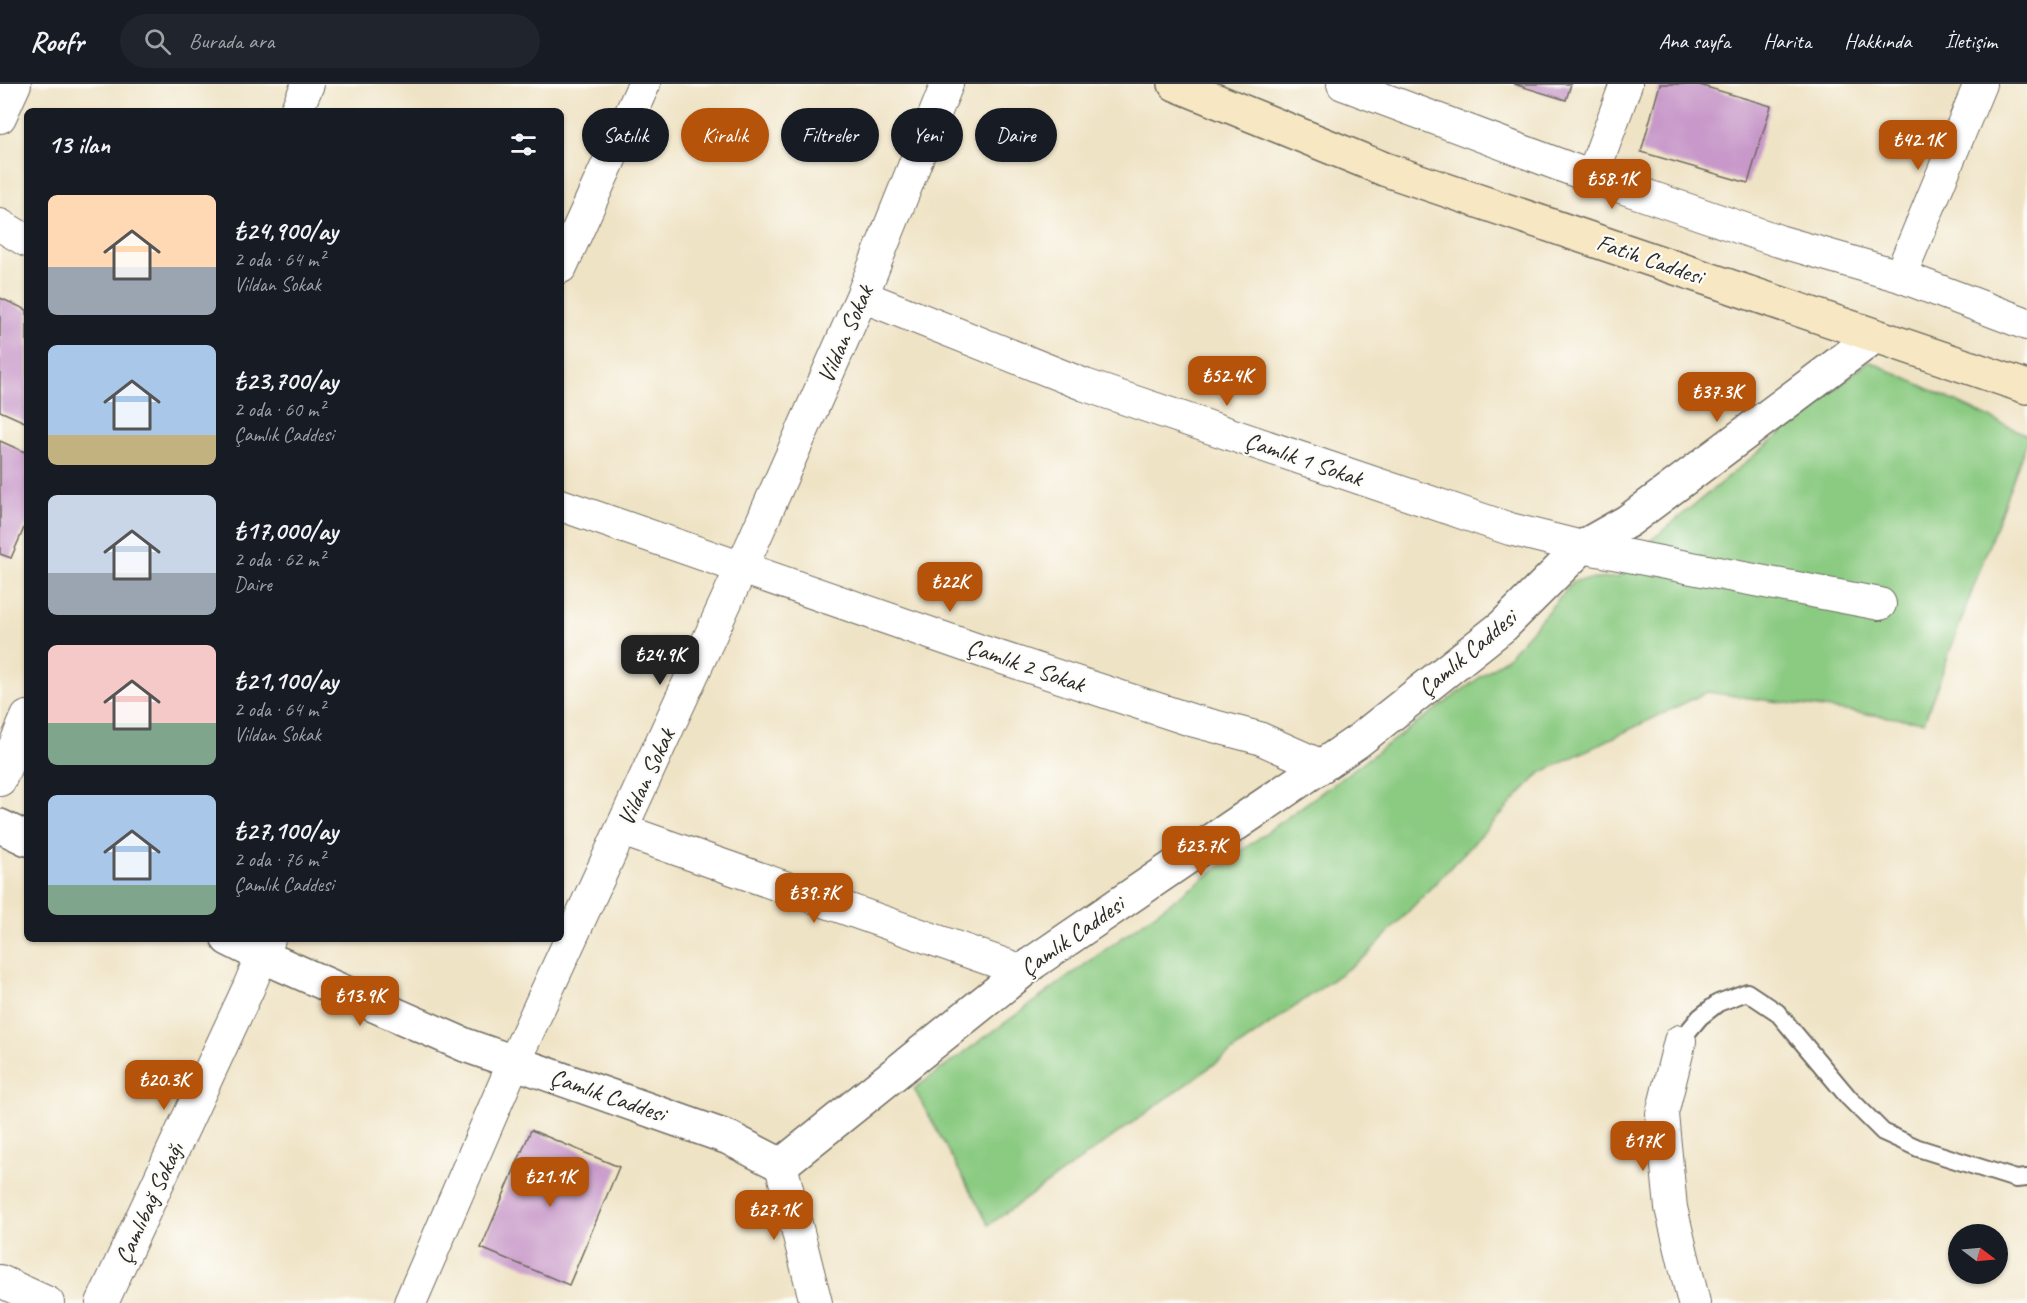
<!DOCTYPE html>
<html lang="tr">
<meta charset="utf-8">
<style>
body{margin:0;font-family:Caveat,sans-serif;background:#20242c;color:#f1f3f6;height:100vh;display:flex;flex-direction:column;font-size:22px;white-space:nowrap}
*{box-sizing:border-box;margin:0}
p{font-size:20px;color:#9ea1a6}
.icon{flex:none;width:33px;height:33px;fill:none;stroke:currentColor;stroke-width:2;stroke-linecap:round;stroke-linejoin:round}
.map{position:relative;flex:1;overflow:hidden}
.panel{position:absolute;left:24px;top:24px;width:540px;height:834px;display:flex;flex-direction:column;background:#171b24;border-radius:9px;box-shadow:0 2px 4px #0004}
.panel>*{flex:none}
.guide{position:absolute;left:582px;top:24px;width:570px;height:54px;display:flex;gap:12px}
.needle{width:39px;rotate:106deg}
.tools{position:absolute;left:1948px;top:1140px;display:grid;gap:12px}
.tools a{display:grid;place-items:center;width:60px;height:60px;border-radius:50%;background:#171b24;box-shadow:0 2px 4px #0004;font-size:30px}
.price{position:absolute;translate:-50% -51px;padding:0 14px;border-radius:12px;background:#b45309;color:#fff;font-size:20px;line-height:39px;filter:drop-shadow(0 2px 3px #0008)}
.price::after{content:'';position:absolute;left:50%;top:36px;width:18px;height:14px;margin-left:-9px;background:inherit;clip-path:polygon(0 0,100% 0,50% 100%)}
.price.on{background:#222;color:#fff}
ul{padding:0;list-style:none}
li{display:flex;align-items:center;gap:18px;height:150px;padding:0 24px}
li span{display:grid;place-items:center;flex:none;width:168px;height:120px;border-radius:9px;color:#555}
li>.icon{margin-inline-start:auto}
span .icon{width:72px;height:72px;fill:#fffc;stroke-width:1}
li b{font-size:26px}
h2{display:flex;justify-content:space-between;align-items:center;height:72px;padding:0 24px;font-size:26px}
.tag{padding:0 21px;border-radius:27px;background:#171b24;box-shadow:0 2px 4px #0004;font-size:21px;line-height:54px}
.tag.on{background:#b45309;color:#fff}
header{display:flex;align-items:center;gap:36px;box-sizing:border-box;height:84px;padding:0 30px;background:#171b24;border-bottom:2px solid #363941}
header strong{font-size:28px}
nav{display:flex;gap:33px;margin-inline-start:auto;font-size:21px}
.search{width:420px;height:54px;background:#20242c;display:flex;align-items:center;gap:15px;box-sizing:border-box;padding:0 21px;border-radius:33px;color:#9ea1a6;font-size:22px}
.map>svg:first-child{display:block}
.green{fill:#8aca81;stroke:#5a7a56;stroke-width:1.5}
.building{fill:#c798c9}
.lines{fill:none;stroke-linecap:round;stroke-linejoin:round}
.service-casing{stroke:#706b61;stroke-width:20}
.minor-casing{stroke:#706b61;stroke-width:34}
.tertiary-casing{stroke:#706b61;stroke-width:36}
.secondary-casing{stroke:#706b61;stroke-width:36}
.service{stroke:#fff;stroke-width:16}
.minor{stroke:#fff;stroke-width:32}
.tertiary{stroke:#fff;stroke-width:33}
.secondary{stroke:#f7e8c3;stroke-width:33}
.labels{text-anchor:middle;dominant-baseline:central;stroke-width:4.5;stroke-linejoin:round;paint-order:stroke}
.street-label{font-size:24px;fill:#2b2b2b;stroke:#fdfcf7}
</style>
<header>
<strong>Roofr</strong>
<div class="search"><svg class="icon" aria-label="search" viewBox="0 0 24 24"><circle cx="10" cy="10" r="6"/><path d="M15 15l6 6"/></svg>Burada ara</div>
<nav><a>Ana sayfa</a><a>Harita</a><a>Hakkında</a><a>İletişim</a></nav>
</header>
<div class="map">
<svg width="2027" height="1219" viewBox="0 0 2027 1219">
<rect width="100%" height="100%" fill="#fdfcf7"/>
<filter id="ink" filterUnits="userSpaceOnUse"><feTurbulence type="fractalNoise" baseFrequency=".0167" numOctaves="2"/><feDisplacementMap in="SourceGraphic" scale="12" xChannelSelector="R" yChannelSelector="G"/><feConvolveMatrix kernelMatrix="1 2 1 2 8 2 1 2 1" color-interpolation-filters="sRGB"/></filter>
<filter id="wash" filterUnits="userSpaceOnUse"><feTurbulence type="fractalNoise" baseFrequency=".008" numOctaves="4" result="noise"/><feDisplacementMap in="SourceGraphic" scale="24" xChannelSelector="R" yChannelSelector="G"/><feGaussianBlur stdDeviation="1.35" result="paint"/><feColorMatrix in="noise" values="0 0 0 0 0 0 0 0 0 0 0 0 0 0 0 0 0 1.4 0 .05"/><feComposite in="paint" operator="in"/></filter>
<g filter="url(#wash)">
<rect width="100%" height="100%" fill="#efe3c5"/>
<path class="green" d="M1869,277L2027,351V357L1924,638L1707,608L1540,689L1367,871L989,1141L914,1005L1509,572L1574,497L1619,493L1649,458Z"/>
<g id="blocks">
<path class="building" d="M1514,0H1571L1566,16Z
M1660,0H1696L1771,22L1748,99L1641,68Z
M0,214L27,226V339L0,327Z
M0,357L27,369V437L11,474L0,470Z
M531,1046L619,1083L569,1201L481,1164Z"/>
</g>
</g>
<g filter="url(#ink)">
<use href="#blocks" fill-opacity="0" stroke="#706b61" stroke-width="1.5"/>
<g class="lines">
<g class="service-casing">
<path id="service" d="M1680,957L1700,933L1718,919L1747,908L1777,928L1849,1014L1883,1048L1918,1064L2016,1095L2027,1094"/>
</g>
<g class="minor-casing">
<path id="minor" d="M1343,0L1592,93L1779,157L1900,192L2027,240
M296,27L308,0
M0,33L15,0
M1592,93L1626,0
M0,141L27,157
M561,183L644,0
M1900,192L1980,0
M862,212L1085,301L1510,445L1582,463L1880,520
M561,421L984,568L1191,636L1259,654L1322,682
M0,696L27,633
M622,746L1023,887
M1680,957L1662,1030L1671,1124L1694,1219
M781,1081L816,1219
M0,1197L48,1219
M102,1219L248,905L269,855
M410,1219L514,978L742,483L862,212L947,0"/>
</g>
<g class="tertiary-casing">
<path id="tertiary" d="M0,742L27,755
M228,855L262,872L465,961L729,1054L781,1081L1034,878L1358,657L1503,542L1582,463L1628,437L1875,252"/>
</g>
<g class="secondary-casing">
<path id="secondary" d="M1175,0L1384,85L2027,303"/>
</g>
<use href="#service" class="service"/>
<use href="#minor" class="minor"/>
<use href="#tertiary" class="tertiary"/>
<use href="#secondary" class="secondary"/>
</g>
</g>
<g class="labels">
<g class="street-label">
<text transform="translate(1650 175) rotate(19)">Fatih Caddesi</text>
<text transform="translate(845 250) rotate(-66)">Vildan Sokak</text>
<text transform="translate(1304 375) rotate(19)">Çamlık 1 Sokak</text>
<text transform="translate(1467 569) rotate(-40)">Çamlık Caddesi</text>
<text transform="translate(1026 581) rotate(19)">Çamlık 2 Sokak</text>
<text transform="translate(646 693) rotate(-65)">Vildan Sokak</text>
<text transform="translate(1072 852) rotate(-35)">Çamlık Caddesi</text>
<text transform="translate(608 1011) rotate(19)">Çamlık Caddesi</text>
<text transform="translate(149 1119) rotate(-65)">Çamlıbağ Sokağı</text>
</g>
</g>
</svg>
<div class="tools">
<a><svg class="needle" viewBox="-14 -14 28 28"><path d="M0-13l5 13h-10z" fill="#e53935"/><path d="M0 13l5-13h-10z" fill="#9ea1a6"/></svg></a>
</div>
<b class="price" style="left:1918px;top:87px">₺42.1K</b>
<b class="price" style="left:1612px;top:126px">₺58.1K</b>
<b class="price" style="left:1227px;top:323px">₺52.4K</b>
<b class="price" style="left:1717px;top:339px">₺37.3K</b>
<b class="price" style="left:950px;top:529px">₺22K</b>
<b class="price on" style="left:660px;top:602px">₺24.9K</b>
<b class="price" style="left:1201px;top:793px">₺23.7K</b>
<b class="price" style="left:814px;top:840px">₺39.7K</b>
<b class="price" style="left:360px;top:943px">₺13.9K</b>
<b class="price" style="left:164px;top:1027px">₺20.3K</b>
<b class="price" style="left:1643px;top:1088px">₺17K</b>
<b class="price" style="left:550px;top:1124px">₺21.1K</b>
<b class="price" style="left:774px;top:1157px">₺27.1K</b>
<div class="guide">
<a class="tag">Satılık</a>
<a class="tag on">Kiralık</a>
<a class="tag">Filtreler</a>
<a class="tag">Yeni</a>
<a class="tag">Daire</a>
</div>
<section class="panel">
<h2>13 ilan<svg class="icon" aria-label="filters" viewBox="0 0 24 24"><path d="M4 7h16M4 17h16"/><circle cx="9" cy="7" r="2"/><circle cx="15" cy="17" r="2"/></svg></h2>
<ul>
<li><span style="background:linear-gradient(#ffd9b3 60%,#9aa5b1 0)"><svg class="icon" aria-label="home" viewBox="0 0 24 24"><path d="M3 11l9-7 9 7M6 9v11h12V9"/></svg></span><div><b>₺24,900/ay</b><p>2 oda · 64 m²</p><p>Vildan Sokak</p></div></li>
<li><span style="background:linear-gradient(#a9c7e8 75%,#c2b280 0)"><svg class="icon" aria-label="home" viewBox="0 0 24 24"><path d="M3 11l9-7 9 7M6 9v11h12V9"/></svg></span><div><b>₺23,700/ay</b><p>2 oda · 60 m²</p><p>Çamlık Caddesi</p></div></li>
<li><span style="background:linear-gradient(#c9d6e8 65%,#9aa5b1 0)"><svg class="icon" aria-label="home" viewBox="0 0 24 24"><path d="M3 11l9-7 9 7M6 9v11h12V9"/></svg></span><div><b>₺17,000/ay</b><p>2 oda · 62 m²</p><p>Daire</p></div></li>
<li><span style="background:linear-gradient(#f6c9c9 65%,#7fa58c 0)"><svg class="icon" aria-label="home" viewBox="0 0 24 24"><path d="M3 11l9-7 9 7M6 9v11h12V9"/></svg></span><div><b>₺21,100/ay</b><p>2 oda · 64 m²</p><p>Vildan Sokak</p></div></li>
<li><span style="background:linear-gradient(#a9c7e8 75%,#7fa58c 0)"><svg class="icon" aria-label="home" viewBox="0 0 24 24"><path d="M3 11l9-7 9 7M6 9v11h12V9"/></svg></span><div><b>₺27,100/ay</b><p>2 oda · 76 m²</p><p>Çamlık Caddesi</p></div></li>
</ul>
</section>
</div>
